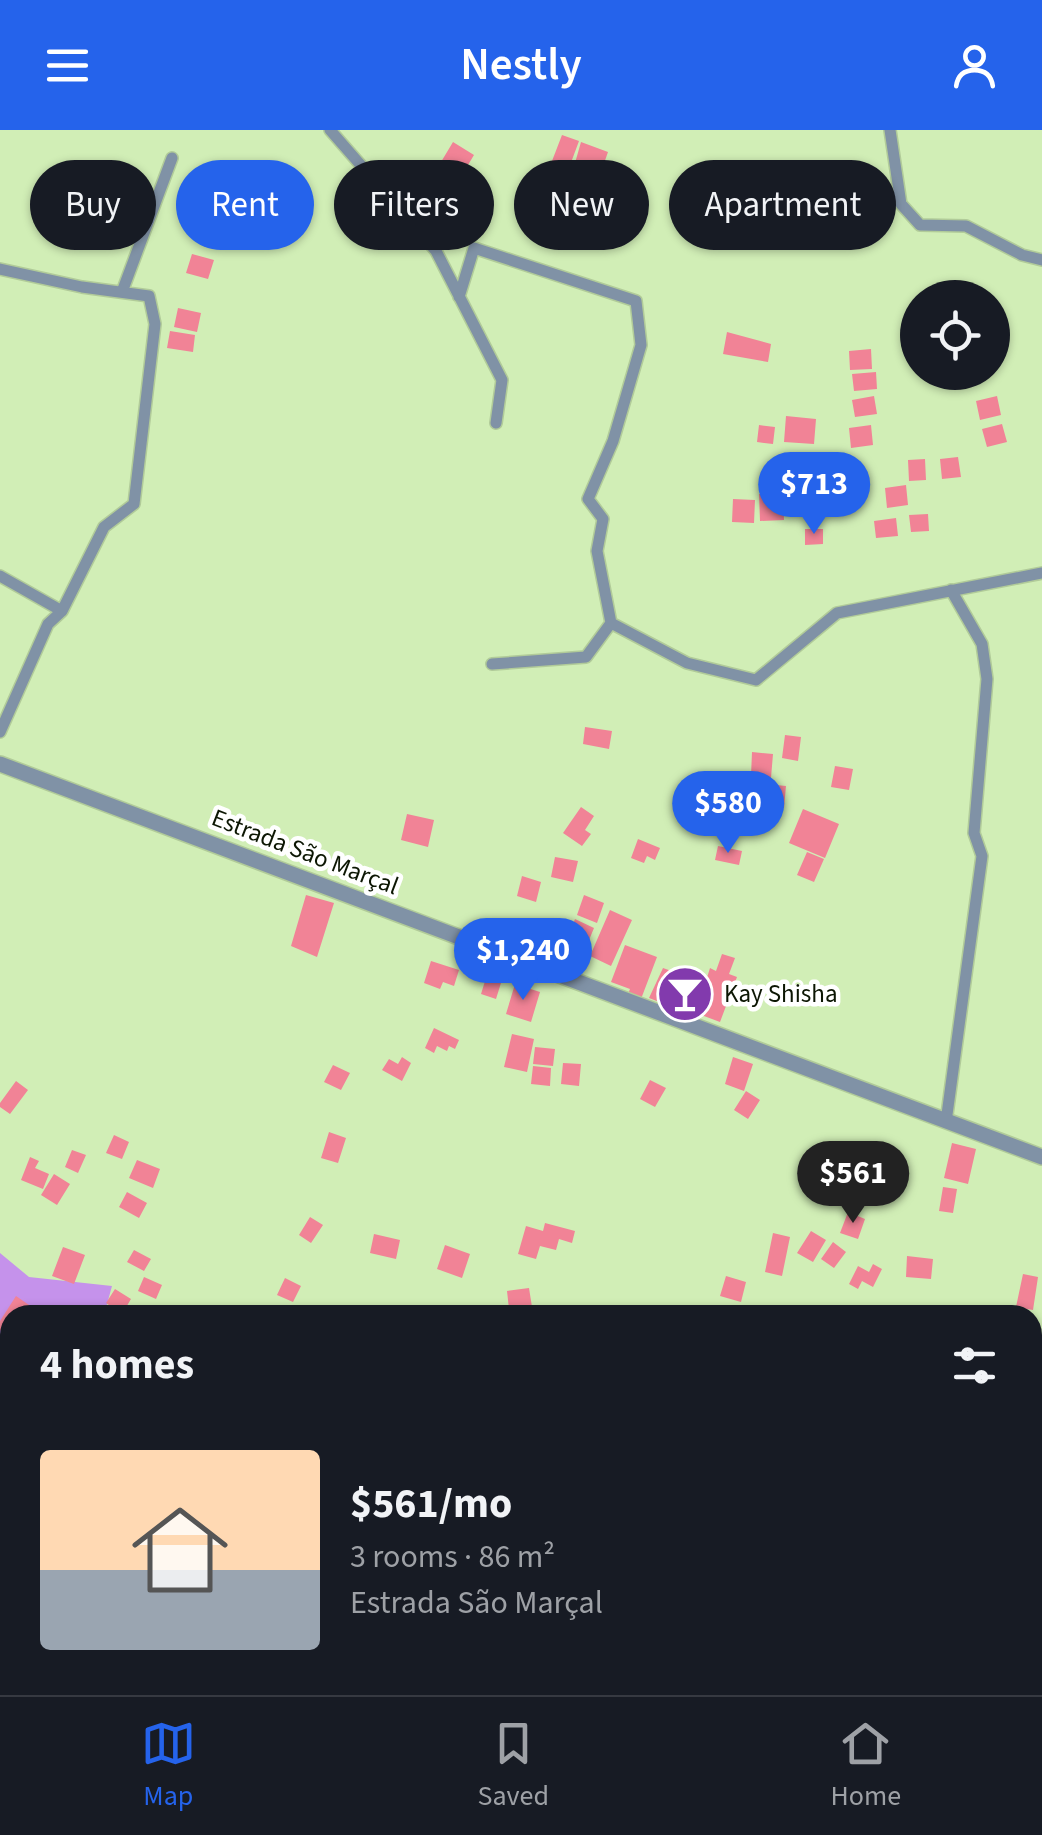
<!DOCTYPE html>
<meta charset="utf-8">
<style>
body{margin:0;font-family:"Source Sans 3",sans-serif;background:#242831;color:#f1f3f6;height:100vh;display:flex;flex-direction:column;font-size:38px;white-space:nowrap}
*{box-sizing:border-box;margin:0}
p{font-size:32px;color:#9ea1a6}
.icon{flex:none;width:55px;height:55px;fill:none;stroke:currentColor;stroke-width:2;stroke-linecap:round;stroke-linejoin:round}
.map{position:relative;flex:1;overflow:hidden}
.side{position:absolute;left:0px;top:1175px;width:1042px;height:390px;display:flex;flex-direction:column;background:#171b24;border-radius:30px 30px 0 0;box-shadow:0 2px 8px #0004}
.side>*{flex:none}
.hud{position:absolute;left:30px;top:30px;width:982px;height:90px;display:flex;gap:20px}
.tools{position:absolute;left:900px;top:150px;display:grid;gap:20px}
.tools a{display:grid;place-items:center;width:110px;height:110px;border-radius:50%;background:#171b24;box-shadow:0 2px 8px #0004;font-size:50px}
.price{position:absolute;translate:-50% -85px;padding:0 22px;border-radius:35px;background:#2563eb;color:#fff;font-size:32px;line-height:65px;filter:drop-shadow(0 2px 5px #0008)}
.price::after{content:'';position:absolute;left:50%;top:60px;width:30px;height:22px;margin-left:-15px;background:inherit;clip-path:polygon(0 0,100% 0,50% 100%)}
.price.on{background:#222;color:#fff}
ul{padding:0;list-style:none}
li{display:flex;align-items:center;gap:30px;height:250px;padding:0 40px}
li+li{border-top:2px solid #363941}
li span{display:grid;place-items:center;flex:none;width:280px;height:200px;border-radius:10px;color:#555}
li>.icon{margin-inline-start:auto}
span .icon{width:120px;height:120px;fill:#fffc;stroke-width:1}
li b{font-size:42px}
h2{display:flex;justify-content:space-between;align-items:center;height:120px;padding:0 40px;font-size:42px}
.pill{padding:0 35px;border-radius:45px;background:#171b24;box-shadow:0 2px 8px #0004;font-size:35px;line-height:90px}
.pill.on{background:#2563eb;color:#fff}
header{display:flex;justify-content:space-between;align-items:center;height:130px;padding:0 40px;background:#2563eb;color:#fff;font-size:45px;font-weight:600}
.tabs{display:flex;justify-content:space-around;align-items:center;height:140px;border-top:2px solid #363941;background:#171b24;font-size:28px;color:#9ea1a6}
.tabs a{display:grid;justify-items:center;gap:5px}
.tabs .on{color:#2563eb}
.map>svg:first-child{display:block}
.forest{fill:#c592eb}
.building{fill:#f18396}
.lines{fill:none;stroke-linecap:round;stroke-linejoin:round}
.minor-casing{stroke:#b1cb99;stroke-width:14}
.tertiary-casing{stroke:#b1cb99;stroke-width:18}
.minor{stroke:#8092a6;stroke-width:11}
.tertiary{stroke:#8092a6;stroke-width:15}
.labels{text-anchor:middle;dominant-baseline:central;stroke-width:9;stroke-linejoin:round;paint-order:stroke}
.street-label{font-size:25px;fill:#0c1603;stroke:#fff}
.poi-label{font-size:25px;fill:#0c1603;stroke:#fff;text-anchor:start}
</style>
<header><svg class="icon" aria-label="menu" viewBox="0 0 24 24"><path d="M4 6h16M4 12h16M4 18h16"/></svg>Nestly<svg class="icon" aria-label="person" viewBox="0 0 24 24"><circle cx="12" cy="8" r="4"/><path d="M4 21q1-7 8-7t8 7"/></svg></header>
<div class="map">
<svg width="1042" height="1565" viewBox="0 0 1042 1565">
<rect width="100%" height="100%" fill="#d1eeb6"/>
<path class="forest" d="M0,1123L29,1147L112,1156L104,1185H10V1555H717L718,1565H0Z"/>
<path class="building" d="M562,5L579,11L569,38L552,31Z
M453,12L474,25L459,50L438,37Z
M581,12L608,22L601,42L575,33Z
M586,54L604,63L593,85L576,76Z
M192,124L214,130L208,149L186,143Z
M178,178L201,183L197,202L174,197Z
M170,201L195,205L193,222L167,218Z
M727,202L771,214L768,232L723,224Z
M871,219L872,239L850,240L849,221Z
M876,242L877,259L854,261L852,244Z
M874,266L877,284L855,287L852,270Z
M997,266L1001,285L980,290L976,271Z
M786,286L816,289L814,314L784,312Z
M1002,294L1007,312L987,317L982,299Z
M759,295L775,297L773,314L757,312Z
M871,295L873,315L851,318L849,298Z
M958,327L961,347L942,349L940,329Z
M925,329L926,350L909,351L908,330Z
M906,355L908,375L887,378L885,358Z
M783,363L784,390L760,391L759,364Z
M798,363H828L829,386H791V373H798Z
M733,369L755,370L754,393L732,392Z
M928,384L929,401L911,402L909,385Z
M896,388L898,406L876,408L874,391Z
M805,399H823V414L805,415Z
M585,597L612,601L609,619L583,614Z
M785,605L801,607L798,631L782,628Z
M752,622L773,624L771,648L751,646Z
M835,636L853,639L849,660L831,657Z
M766,654L786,656L784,678L764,676Z
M581,677L594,686L585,700L591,704L582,716L563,703Z
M803,679L839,694L825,728L789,713Z
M407,684L434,690L428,717L401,710Z
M638,709L660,718L655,730L647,726L644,733L631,728Z
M718,716L742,721L739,735L715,730Z
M807,722L824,729L814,752L797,745Z
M334,725L351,732L345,747L328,740Z
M555,727L578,731L573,752L551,747Z
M522,746L541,752L536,772L517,766Z
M306,765L334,773L317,827L291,816Z
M584,765L604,773L597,793L577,785Z
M610,780L632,790L611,836L590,826Z
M575,789L594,798L589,810L570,802Z
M531,790L544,795L538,809L529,805L523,820L505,812L511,798L525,804Z
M625,815L657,827L641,869L628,864L630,859L611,852Z
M722,824L735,828L729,844L737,847L720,892L696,883L710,838L716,841Z
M431,831L459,840L454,856L443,852L440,859L424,853Z
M490,835L505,840L496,869L481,864Z
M663,838L702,852L690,884L649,868Z
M515,854L540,862L531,892L506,884Z
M434,898L459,910L455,919L449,916L447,921L437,916L434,923L425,918Z
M512,904L534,909L527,942L504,937Z
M535,917L555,919L553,936L533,934Z
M402,927L411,933L402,951L382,940L389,929L398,934Z
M733,927L753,934L744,961L725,954Z
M563,933L581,934L579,956L561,954Z
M333,935L350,943L341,960L324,952Z
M533,936L551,938L550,956L531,954Z
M650,950L666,958L655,977L640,969Z
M16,951L28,960L10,984L0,977V973Z
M746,961L760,970L748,989L734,980Z
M329,1002L346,1008L338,1033L321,1028Z
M114,1005L129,1012L122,1029L106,1023Z
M952,1013L976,1019L968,1054L944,1048Z
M72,1020L86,1025L78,1043L65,1037Z
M30,1027L39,1031L35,1038L49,1044L43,1059L21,1050Z
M137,1030L160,1039L153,1058L129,1048Z
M54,1044L70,1054L57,1075L41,1065Z
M943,1057L957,1059L953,1083L939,1081Z
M127,1062L147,1073L139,1088L119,1077Z
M848,1082L865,1089L858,1109L840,1103Z
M310,1087L323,1095L311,1113L299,1105Z
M545,1093L575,1101L572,1113L559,1109L556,1120L540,1116L536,1129L518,1124L526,1096L543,1101Z
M811,1101L826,1110L813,1132L797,1123Z
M773,1103L790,1107L782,1146L765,1142Z
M374,1104L400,1110L396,1129L370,1123Z
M833,1112L846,1122L834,1138L821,1129Z
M445,1115L470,1124L462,1148L437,1139Z
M63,1117L85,1125L74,1154L52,1146Z
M134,1120L151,1129L144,1141L127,1132Z
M907,1126L933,1129L931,1149L906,1147Z
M873,1134L882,1139L873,1157L862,1151L858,1159L849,1154L858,1136L869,1142Z
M1023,1144L1038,1147L1033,1180L1016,1177Z
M726,1146L746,1152L741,1172L720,1166Z
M144,1147L162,1155L156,1169L138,1161Z
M285,1148L301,1156L293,1172L277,1165Z
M529,1158L532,1177L509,1179L507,1161Z
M115,1159L131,1169L122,1184L106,1173Z
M16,1166L32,1177L27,1185H10V1207L0,1200V1191Z"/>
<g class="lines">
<g class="minor-casing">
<path id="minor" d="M330,0L436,121L502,250L496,293
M890,0L901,74L920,95L966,96L1022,125L1042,130
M0,139L82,157L149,166L155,194L134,374L104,397L62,481L48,494L0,602
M122,162L172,28
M459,167L474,118L636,171L641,215L613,311L588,369L603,389L597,421L611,493L687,533L756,550L837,483L1042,443
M0,446L62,481
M492,534L586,527L611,493
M946,992L982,726L974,703L987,549L982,514L951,460
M1032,1212L1042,1215
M1032,1460L1042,1418"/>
</g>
<g class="tertiary-casing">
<path id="tertiary" d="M0,634L1042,1027"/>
</g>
<use href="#minor" class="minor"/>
<use href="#tertiary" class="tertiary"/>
</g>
<defs>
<g id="bar-disc" transform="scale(2.875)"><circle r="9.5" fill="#823aad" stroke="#fff"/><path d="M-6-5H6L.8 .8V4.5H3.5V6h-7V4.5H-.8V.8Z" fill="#fff"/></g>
</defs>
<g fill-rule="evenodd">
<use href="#bar-disc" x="685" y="864"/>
</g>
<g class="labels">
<g class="street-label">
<text transform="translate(305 722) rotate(21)">Estrada São Marçal</text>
</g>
<g class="poi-label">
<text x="724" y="864">Kay Shisha</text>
</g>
</g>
</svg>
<div class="tools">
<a><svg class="icon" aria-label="locate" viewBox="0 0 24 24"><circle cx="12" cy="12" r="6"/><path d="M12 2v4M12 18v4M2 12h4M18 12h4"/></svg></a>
</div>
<b class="price" style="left:814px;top:407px">$713</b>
<b class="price" style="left:728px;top:726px">$580</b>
<b class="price" style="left:523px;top:873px">$1,240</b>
<b class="price on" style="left:853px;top:1096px">$561</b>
<div class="hud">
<a class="pill">Buy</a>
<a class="pill on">Rent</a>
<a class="pill">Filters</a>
<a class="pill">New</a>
<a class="pill">Apartment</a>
</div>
<section class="side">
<h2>4 homes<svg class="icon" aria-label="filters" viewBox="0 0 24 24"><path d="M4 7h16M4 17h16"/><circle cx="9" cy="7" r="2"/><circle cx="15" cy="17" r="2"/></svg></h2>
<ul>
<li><span style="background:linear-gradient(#ffd9b3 60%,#9aa5b1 0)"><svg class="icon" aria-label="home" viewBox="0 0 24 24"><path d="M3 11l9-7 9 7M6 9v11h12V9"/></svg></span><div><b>$561/mo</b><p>3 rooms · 86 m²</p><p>Estrada São Marçal</p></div></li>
</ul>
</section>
</div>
<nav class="tabs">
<a class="on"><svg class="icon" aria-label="map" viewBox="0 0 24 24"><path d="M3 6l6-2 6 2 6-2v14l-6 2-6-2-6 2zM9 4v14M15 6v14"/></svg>Map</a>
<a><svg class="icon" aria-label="saved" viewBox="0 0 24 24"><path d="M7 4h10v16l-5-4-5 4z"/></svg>Saved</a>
<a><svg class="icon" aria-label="home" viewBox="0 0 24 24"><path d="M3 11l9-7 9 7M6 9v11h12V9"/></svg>Home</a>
</nav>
